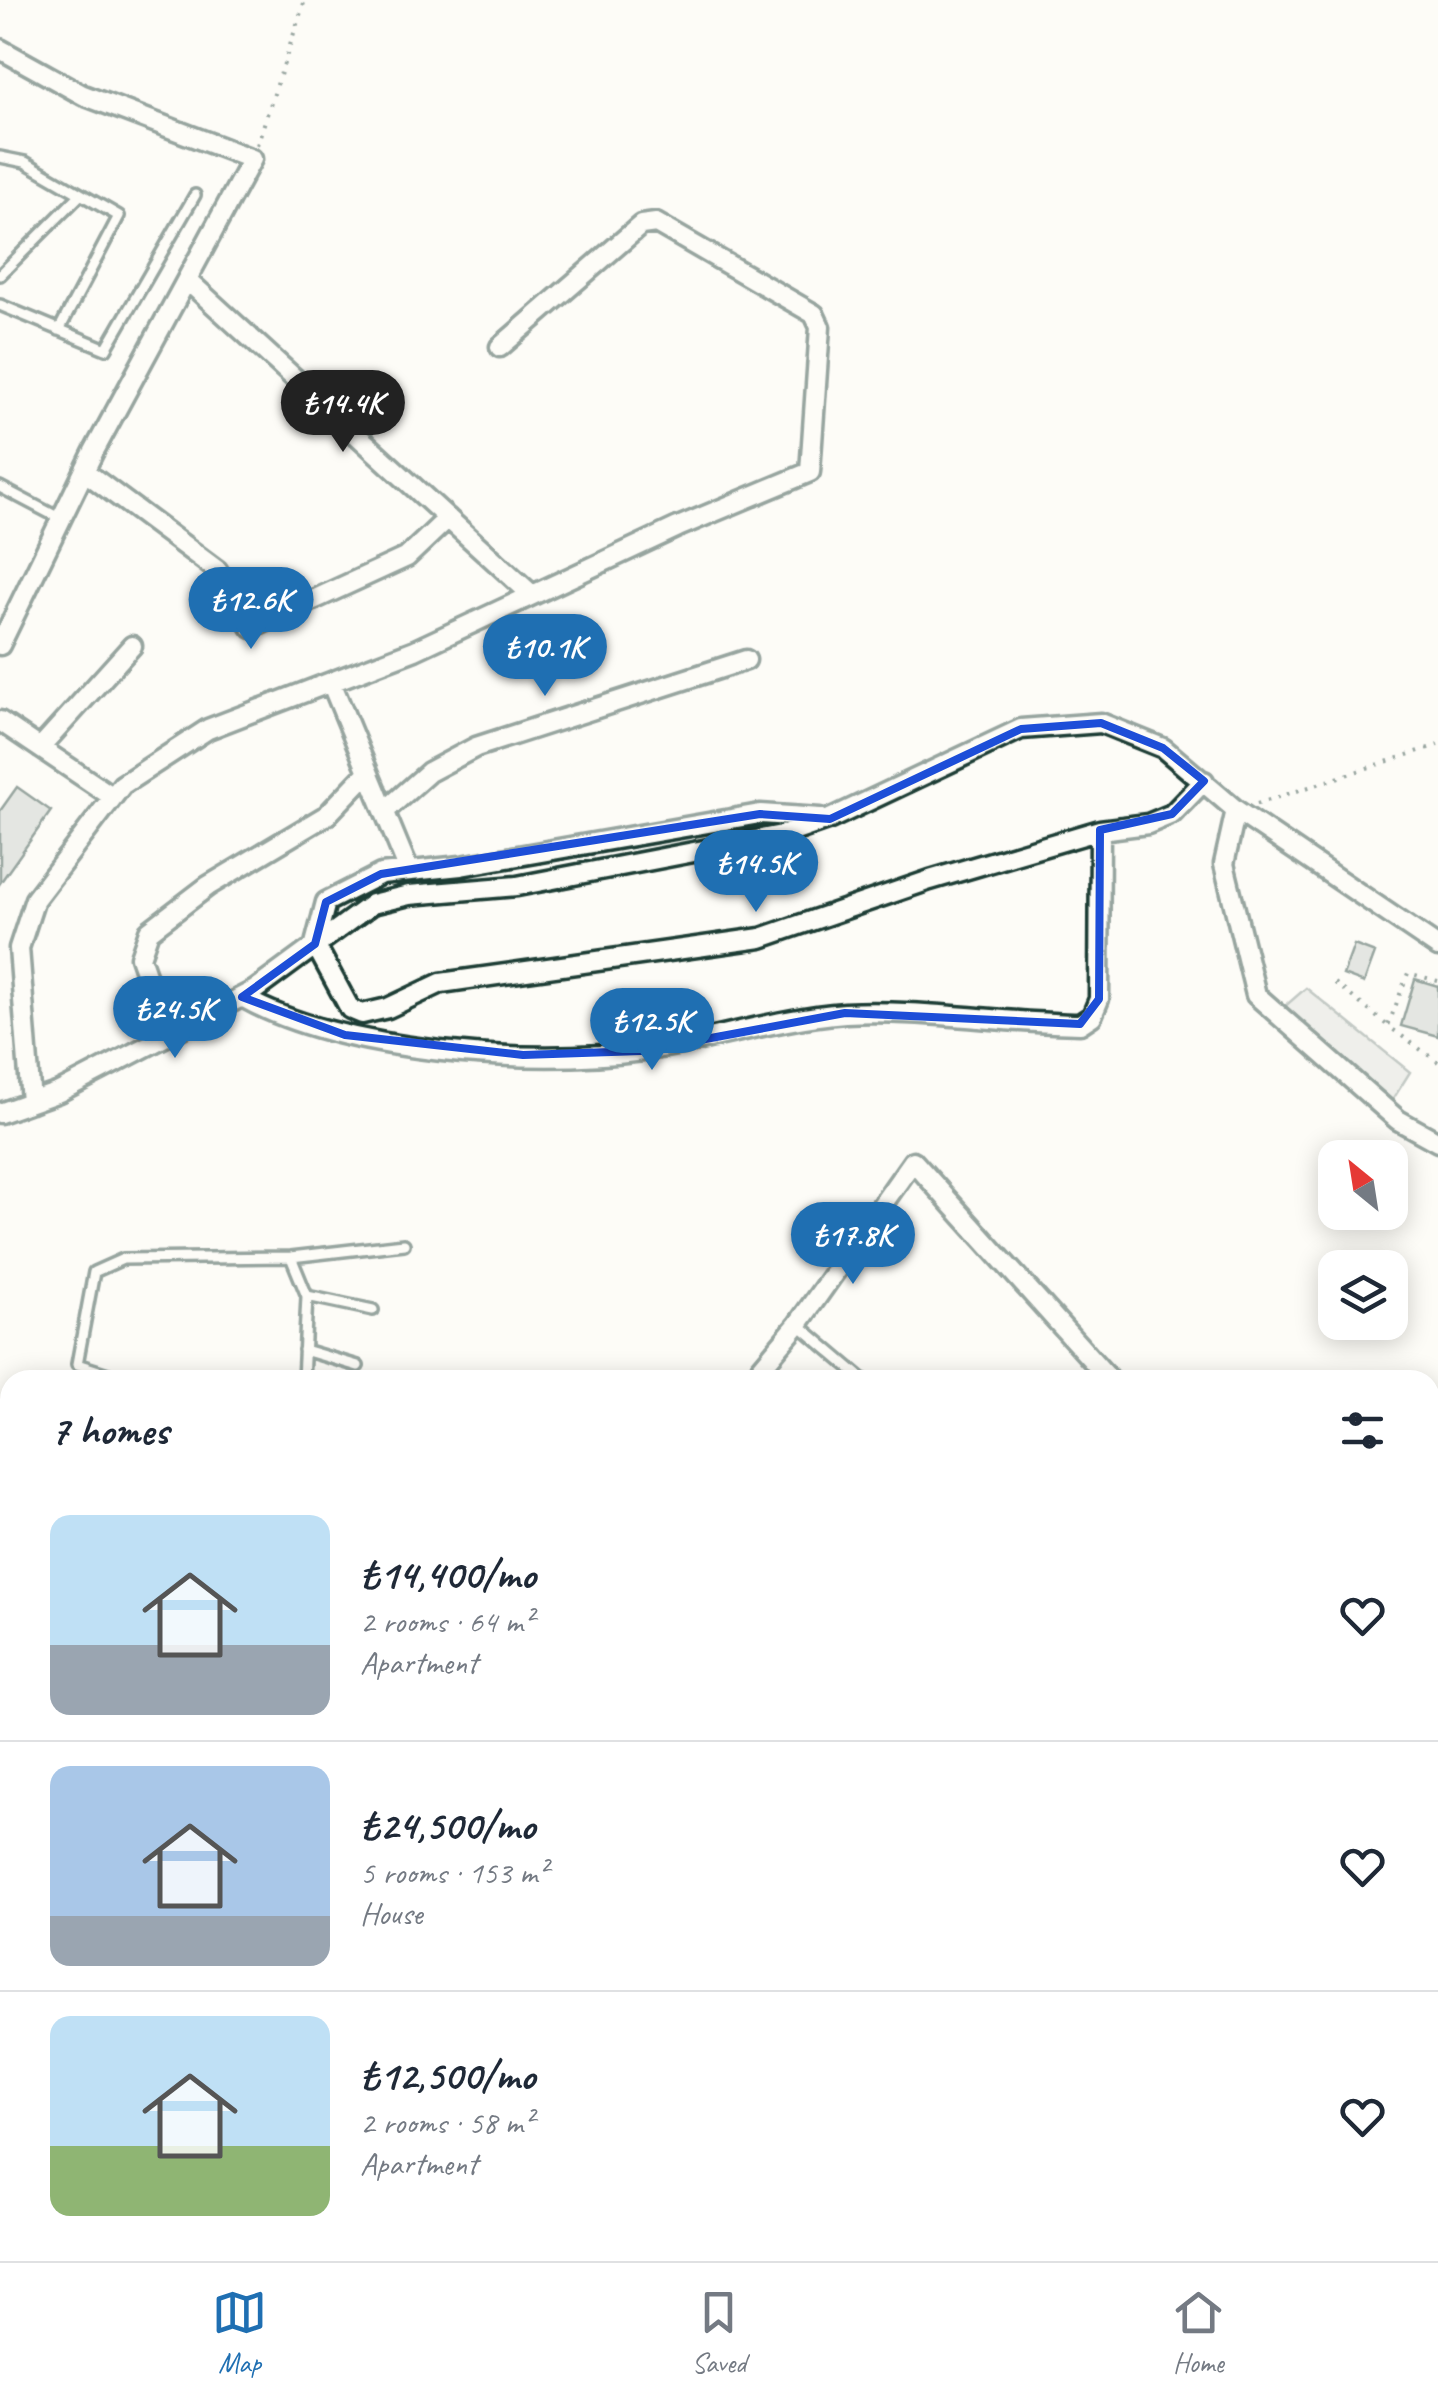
<!DOCTYPE html>
<meta charset="utf-8">
<style>
body{margin:0;font-family:Caveat,sans-serif;background:#f6f6f7;color:#1f2937;height:100vh;display:flex;flex-direction:column;font-size:38px;white-space:nowrap}
*{box-sizing:border-box;margin:0}
p{font-size:32px;color:#747a83}
.icon{flex:none;width:55px;height:55px;fill:none;stroke:currentColor;stroke-width:2;stroke-linecap:round;stroke-linejoin:round}
.map{position:relative;flex:1;overflow:hidden}
.side{position:absolute;left:0px;top:1370px;width:1440px;height:892px;display:flex;flex-direction:column;background:#fff;border-radius:30px 30px 0 0;box-shadow:0 5px 25px #0003}
.side>*{flex:none}
.needle{width:65px;rotate:330deg}
.controls{position:absolute;left:1318px;top:1140px;display:grid;gap:20px}
.controls a{display:grid;place-items:center;width:90px;height:90px;border-radius:20px;background:#fff;box-shadow:0 5px 25px #0003;font-size:50px}
.price{position:absolute;translate:-50% -85px;padding:0 22px;border-radius:35px;background:#1f6fb2;color:#fff;font-size:32px;line-height:65px;filter:drop-shadow(0 2px 5px #0008)}
.price::after{content:'';position:absolute;left:50%;top:60px;width:30px;height:22px;margin-left:-15px;background:inherit;clip-path:polygon(0 0,100% 0,50% 100%)}
.price.current{background:#222;color:#fff}
ul{padding:0;list-style:none}
li{display:flex;align-items:center;gap:30px;height:250px;padding:0 50px}
li+li{border-top:2px solid #e0e1e3}
li span{display:grid;place-items:center;flex:none;width:280px;height:200px;border-radius:20px;color:#555}
li>.icon{margin-inline-start:auto}
span .icon{width:120px;height:120px;fill:#fffc;stroke-width:1}
li b{font-size:42px}
h2{display:flex;justify-content:space-between;align-items:center;height:120px;padding:0 50px;font-size:42px}
.tabs{display:flex;justify-content:space-around;align-items:center;height:140px;border-top:2px solid #e0e1e3;background:#fff;font-size:28px;color:#747a83}
.tabs a{display:grid;justify-items:center;gap:5px}
.tabs .current{color:#1f6fb2}
.map>svg:first-child{display:block}
.green{fill:#dde0db;stroke:#7e8e88;stroke-width:2.5}
.building{fill:#c6cdc7;stroke:#1f3d34;stroke-width:2.5}
.lines{fill:none;stroke-linecap:round;stroke-linejoin:round}
.service-casing{stroke:#1f3d34;stroke-width:16}
.minor-casing{stroke:#1f3d34;stroke-width:25}
.secondary-casing{stroke:#1f3d34;stroke-width:30}
.trunk-casing{stroke:#1f3d34;stroke-width:35}
.path{stroke:#1f3d34;stroke-width:4;stroke-dasharray:2.5 8;stroke-linecap:butt}
.service{stroke:#fdfcf7;stroke-width:9}
.minor{stroke:#fdfcf7;stroke-width:18}
.secondary{stroke:#fdfcf7;stroke-width:22}
.trunk{stroke:#fdfcf7;stroke-width:28}
.marked{fill:none;stroke:#1d4ed8;stroke-width:8;stroke-linejoin:round}
</style>
<div class="map">
<svg width="1438" height="2261" viewBox="0 0 1438 2261">
<rect width="100%" height="100%" fill="#fdfcf7"/>
<filter id="ink" filterUnits="userSpaceOnUse"><feTurbulence type="fractalNoise" baseFrequency=".01" numOctaves="2"/><feDisplacementMap in="SourceGraphic" scale="20" xChannelSelector="R" yChannelSelector="G"/><feConvolveMatrix kernelMatrix="1 2 1 2 8 2 1 2 1" color-interpolation-filters="sRGB"/></filter>
<g filter="url(#ink)">
<path class="green" d="M1306,988L1410,1072L1390,1104L1283,1008Z"/>
<path class="building" d="M17,787L51,811L0,883V811Z
M1354,945L1375,953L1364,983L1343,975Z
M1415,979L1438,986V1036L1401,1026Z"/>
<g class="lines">
<g class="service-casing">
<path id="service" d="M0,157L25,162L119,216L59,330
M0,275L80,195
M0,305L106,349L195,195
M0,487L61,519
M291,1257L307,1296L303,1380
M307,1296L373,1310
M798,1324L864,1380
M304,1350L358,1366
M127,1380L77,1364L94,1272L123,1259L291,1257L404,1244"/>
</g>
<g class="minor-casing">
<path id="minor" d="M0,49L83,95L252,159L93,453L0,645
M187,280L532,595
M84,471L217,570L252,628L407,557L448,518
M331,682L409,871
M0,721L113,797
M40,748L132,646
M1236,810L1224,864L1256,995L1398,1120L1438,1142
M385,811L429,772L476,747L746,660
M820,818L760,814L461,866L381,874L326,902L315,944L350,1009L362,1014L388,1008L441,983L761,938L930,880L1100,830L1148,824L1172,814L1204,781
M242,997C340,1053 532,1066 643,1051C710,1041 778,1018 845,1013C918,1009 1005,1023 1080,1024L1092,1016L1099,999L1100,830
M158,1009L140,957L149,931L208,886L327,815L368,772
M31,1102L19,948L35,899L122,785L208,729L415,650L678,527L810,472L820,327L814,314L656,223L641,225L500,347
M0,1113L59,1092L255,990L372,904L409,895L517,886L787,834L830,819L1021,729L1101,723L1163,748L1236,810L1438,947
M751,1380L798,1324L913,1161L1110,1380
M1430,1482L1438,1488
M1430,1605L1438,1610
M0,1773L10,1789
M1430,1812L1438,1810
M1430,1864L1438,1872
M1430,1954L1438,1959
M1430,2013L1438,1995
M1430,2073L1438,2076
M0,2210L10,2206
M279,2252L283,2261
M523,2252L528,2261
M713,2252L721,2261
M11,2261L30,2252
M1297,2261L1305,2252"/>
</g>
<g class="secondary-casing">
<path id="secondary" d="M0,2086L10,2094
M0,2118L10,2129
M87,2256L113,2252"/>
</g>
<g class="trunk-casing">
<path id="trunk" d="M0,1473L10,1478
M0,1511L10,1516
M1430,2130L1438,2136
M1430,2175L1438,2181"/>
</g>
<path class="path" d="M257,145L305,0
M1257,804L1438,745
M1438,981L1408,973L1388,1026L1438,1062
M1335,983L1388,1026"/>
<use href="#service" class="service"/>
<use href="#minor" class="minor"/>
<use href="#secondary" class="secondary"/>
<use href="#trunk" class="trunk"/>
</g>
</g>
<path d="M0 0H1438V2261H0ZM1101,723L1163,748L1204,781L1172,814L1100,830L1099,999L1080,1024L845,1013L641,1051L523,1055L345,1035L242,997L315,944L326,902L381,874L760,814L830,819L1021,729Z" fill="#fdfcf7" fill-opacity=".55" fill-rule="evenodd"/>
<path class="marked" d="M1101,723L1163,748L1204,781L1172,814L1100,830L1099,999L1080,1024L845,1013L641,1051L523,1055L345,1035L242,997L315,944L326,902L381,874L760,814L830,819L1021,729Z"/>
</svg>
<div class="controls">
<a><svg class="needle" viewBox="-14 -14 28 28"><path d="M0-13l5 13h-10z" fill="#e53935"/><path d="M0 13l5-13h-10z" fill="#747a83"/></svg></a>
<a><svg class="icon" aria-label="layers" viewBox="0 0 24 24"><path d="M12 4l9 5-9 5-9-5zM3 14l9 5 9-5"/></svg></a>
</div>
<b class="price current" style="left:343px;top:455px">₺14.4K</b>
<b class="price" style="left:251px;top:652px">₺12.6K</b>
<b class="price" style="left:545px;top:699px">₺10.1K</b>
<b class="price" style="left:756px;top:915px">₺14.5K</b>
<b class="price" style="left:175px;top:1061px">₺24.5K</b>
<b class="price" style="left:652px;top:1073px">₺12.5K</b>
<b class="price" style="left:853px;top:1287px">₺17.8K</b>
<section class="side">
<h2>7 homes<svg class="icon" aria-label="filters" viewBox="0 0 24 24"><path d="M4 7h16M4 17h16"/><circle cx="9" cy="7" r="2"/><circle cx="15" cy="17" r="2"/></svg></h2>
<ul>
<li><span style="background:linear-gradient(#bfe0f5 65%,#9aa5b1 0)"><svg class="icon" aria-label="home" viewBox="0 0 24 24"><path d="M3 11l9-7 9 7M6 9v11h12V9"/></svg></span><div><b>₺14,400/mo</b><p>2 rooms · 64 m²</p><p>Apartment</p></div><svg class="icon" aria-label="heart" viewBox="0 0 24 24"><path d="M12 20l-8-8c-3-5 5-10 8-4 3-6 11-1 8 4z"/></svg></li>
<li><span style="background:linear-gradient(#a9c7e8 75%,#9aa5b1 0)"><svg class="icon" aria-label="home" viewBox="0 0 24 24"><path d="M3 11l9-7 9 7M6 9v11h12V9"/></svg></span><div><b>₺24,500/mo</b><p>5 rooms · 153 m²</p><p>House</p></div><svg class="icon" aria-label="heart" viewBox="0 0 24 24"><path d="M12 20l-8-8c-3-5 5-10 8-4 3-6 11-1 8 4z"/></svg></li>
<li><span style="background:linear-gradient(#bfe0f5 65%,#8fb573 0)"><svg class="icon" aria-label="home" viewBox="0 0 24 24"><path d="M3 11l9-7 9 7M6 9v11h12V9"/></svg></span><div><b>₺12,500/mo</b><p>2 rooms · 58 m²</p><p>Apartment</p></div><svg class="icon" aria-label="heart" viewBox="0 0 24 24"><path d="M12 20l-8-8c-3-5 5-10 8-4 3-6 11-1 8 4z"/></svg></li>
</ul>
</section>
</div>
<nav class="tabs">
<a class="current"><svg class="icon" aria-label="map" viewBox="0 0 24 24"><path d="M3 6l6-2 6 2 6-2v14l-6 2-6-2-6 2zM9 4v14M15 6v14"/></svg>Map</a>
<a><svg class="icon" aria-label="saved" viewBox="0 0 24 24"><path d="M7 4h10v16l-5-4-5 4z"/></svg>Saved</a>
<a><svg class="icon" aria-label="home" viewBox="0 0 24 24"><path d="M3 11l9-7 9 7M6 9v11h12V9"/></svg>Home</a>
</nav>
